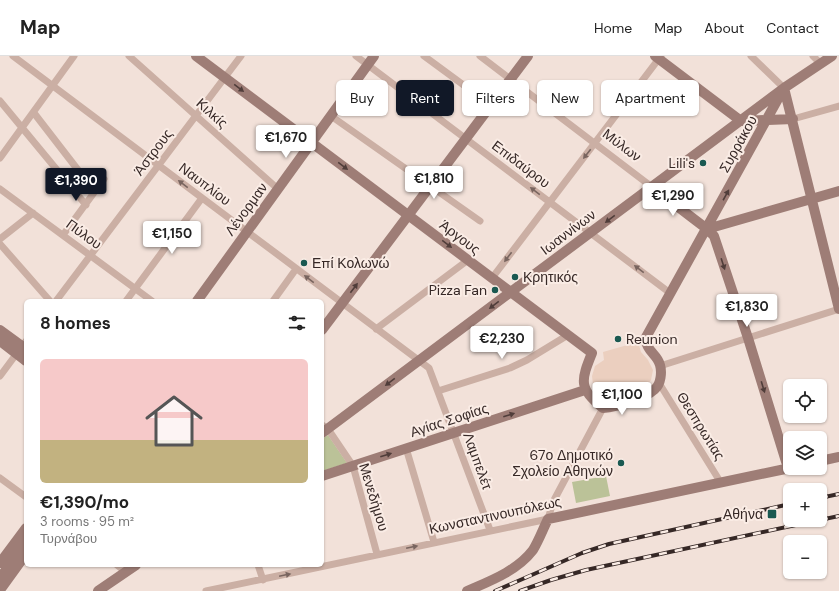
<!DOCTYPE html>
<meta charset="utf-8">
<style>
body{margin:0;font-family:"DM Sans",sans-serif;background:#f2f2f2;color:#222;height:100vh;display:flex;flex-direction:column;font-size:15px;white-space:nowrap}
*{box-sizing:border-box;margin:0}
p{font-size:13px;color:#767676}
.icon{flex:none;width:22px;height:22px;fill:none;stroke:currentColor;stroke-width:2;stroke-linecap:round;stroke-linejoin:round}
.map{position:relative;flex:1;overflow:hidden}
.sheet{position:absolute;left:24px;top:243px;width:300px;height:268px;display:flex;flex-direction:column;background:#fff;border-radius:6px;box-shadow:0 1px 3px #0004}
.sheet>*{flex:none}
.hud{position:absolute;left:336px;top:24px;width:380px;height:36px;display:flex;gap:8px}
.tools{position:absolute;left:783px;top:323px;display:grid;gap:8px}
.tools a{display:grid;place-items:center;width:44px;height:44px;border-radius:6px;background:#fff;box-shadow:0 1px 3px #0004;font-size:20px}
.price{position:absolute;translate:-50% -34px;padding:0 9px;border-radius:4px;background:#fff;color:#222;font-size:13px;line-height:26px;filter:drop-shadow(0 1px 2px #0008)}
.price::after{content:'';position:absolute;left:50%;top:24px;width:12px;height:9px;margin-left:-6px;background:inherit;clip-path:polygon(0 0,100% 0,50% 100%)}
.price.on{background:#111827;color:#fff}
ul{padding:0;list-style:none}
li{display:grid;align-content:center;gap:8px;height:212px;padding:0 16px}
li+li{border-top:1px solid #e0e0e0}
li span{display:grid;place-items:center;height:124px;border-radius:6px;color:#555}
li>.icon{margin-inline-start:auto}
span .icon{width:72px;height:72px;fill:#fffc;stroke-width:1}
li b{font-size:17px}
h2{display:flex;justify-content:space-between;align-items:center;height:48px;padding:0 16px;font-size:17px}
.tag{padding:0 14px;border-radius:6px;background:#fff;box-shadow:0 1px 3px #0004;font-size:14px;line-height:36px}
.tag.on{background:#111827;color:#fff}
header{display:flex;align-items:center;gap:24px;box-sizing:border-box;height:56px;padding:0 20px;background:#fff;border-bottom:1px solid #e0e0e0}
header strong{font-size:19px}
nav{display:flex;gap:22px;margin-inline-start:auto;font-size:14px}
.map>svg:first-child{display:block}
.green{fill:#bbc298}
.plaza{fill:#ebcfbf}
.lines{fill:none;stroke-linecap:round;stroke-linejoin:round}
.street{stroke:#cbafa4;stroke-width:7}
.secondary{stroke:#9e7d76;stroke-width:10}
.rail-casing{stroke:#362826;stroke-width:4}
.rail{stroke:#faece5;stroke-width:2.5;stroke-dasharray:8;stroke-linecap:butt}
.oneway{fill:#503d3a}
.oneway2{fill:#79655f}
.poi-dot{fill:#1a5951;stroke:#faece5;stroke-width:1.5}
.labels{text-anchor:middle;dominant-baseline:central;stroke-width:4;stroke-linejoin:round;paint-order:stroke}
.street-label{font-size:14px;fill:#362826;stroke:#faece5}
.poi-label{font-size:14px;fill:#362826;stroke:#faece5;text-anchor:end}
</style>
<header>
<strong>Map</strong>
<nav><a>Home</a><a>Map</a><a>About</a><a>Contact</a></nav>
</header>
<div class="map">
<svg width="839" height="535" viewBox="0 0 839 535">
<rect width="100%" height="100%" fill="#f2e1d9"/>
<path class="green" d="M328,379L347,407L322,415V383Z
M606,420L610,440L576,447L572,426Z"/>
<path class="plaza" d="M638,286L641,296L648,304L653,314L651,324L645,332L638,336L621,343L611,344L602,340L596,336L593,328L592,320L595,310L604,304L603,296Z"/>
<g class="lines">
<path class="street" d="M13,0L429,312L490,474
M129,0L278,133
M356,0L670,237
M424,0L473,36
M480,0L652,131
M751,0L784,32
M813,0L821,8
M0,45L86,149
M34,57L78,114
M331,60L480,165
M793,63L839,50
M0,102L74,0
M0,133L152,245
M63,179L104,123
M0,183L33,157
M0,188L50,245
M492,222L661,0
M56,245L241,0
M126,245L202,142
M273,245L296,213
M376,273L468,204
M660,310L839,253
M0,320L26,285
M659,327L721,427
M438,335L510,312L527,304L568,279
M322,369L328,373L353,410L377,498
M406,392L434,486
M0,422L26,441
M117,509L126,516
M258,509L263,524
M206,535L548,463L553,446L603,352"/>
<path class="secondary" d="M196,0L592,297C581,324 578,333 603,352C618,351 644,343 655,333C661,328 662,316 660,309C657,298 648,297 645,283L784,32
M655,0L741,65
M784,32L839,253
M741,65L793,63
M652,131L707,173L714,180L748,282L788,412
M707,173L839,135
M197,245L374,0
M0,274L26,293
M322,274L528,0
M0,285L26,305
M322,377L784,32L832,0
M820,405L839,401
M322,420L585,334
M0,507L26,472
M0,522L26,487
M0,534L26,498
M98,535L136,509
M467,535C490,525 517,515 533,494C539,484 543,473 548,463L790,412"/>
<g class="rail-casing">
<path id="rail" d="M820,442L839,438
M820,464L839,460
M495,535L582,497L609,488L790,448
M520,535L551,524L586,514L819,464"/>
</g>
<use href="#rail" class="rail"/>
</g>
<defs><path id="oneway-solid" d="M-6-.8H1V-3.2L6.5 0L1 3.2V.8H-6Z"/></defs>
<g class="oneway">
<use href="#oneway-solid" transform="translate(239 32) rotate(37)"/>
<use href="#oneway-solid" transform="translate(343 110) rotate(37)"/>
<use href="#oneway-solid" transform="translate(726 139) rotate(-61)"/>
<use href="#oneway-solid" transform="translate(610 163) rotate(143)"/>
<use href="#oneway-solid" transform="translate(447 188) rotate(37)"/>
<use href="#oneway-solid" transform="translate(723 208) rotate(72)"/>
<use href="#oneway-solid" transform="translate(354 232) rotate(-53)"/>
<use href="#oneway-solid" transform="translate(494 249) rotate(143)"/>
<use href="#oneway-solid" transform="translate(390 326) rotate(143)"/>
<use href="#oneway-solid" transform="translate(763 331) rotate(73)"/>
<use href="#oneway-solid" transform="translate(509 359) rotate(-18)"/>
<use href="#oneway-solid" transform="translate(386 399) rotate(-18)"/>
</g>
<g class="oneway2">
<use href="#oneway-solid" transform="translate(587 98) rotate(128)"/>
<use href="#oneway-solid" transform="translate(183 128) rotate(-143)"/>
<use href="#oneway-solid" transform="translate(535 135) rotate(-143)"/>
<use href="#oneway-solid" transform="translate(508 201) rotate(127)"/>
<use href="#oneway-solid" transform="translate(639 213) rotate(-143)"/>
<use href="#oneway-solid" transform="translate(309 223) rotate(-143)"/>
<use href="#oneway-solid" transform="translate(412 491) rotate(-12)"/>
<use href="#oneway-solid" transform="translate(285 519) rotate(-12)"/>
</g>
<g class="poi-dot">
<circle cx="703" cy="107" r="4"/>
<circle cx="304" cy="207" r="4"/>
<circle cx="515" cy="221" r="4"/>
<circle cx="495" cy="234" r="4"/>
<circle cx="618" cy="283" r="4"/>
<circle cx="621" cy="407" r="4"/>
<rect x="767" y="453" width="10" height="10" rx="2"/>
</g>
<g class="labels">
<g class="street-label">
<text transform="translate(212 57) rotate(42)">Κιλκίς</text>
<text transform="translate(738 88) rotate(-61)">Συρράκου</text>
<text transform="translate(622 89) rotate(37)">Μύλων</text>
<text transform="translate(153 96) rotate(-53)">Άστρους</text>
<text transform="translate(521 108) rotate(37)">Επιδαύρου</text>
<text transform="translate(205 128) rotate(37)">Ναυπλίου</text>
<text transform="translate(246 153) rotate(-54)">Λένορμαν</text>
<text transform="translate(568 176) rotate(-37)">Ιωαννίνων</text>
<text transform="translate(84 178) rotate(36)">Πύλου</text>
<text transform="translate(460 181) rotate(37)">Άργους</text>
<text transform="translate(449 364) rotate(-18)">Αγίας Σοφίας</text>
<text transform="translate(701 370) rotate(58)">Θεσπρωτίας</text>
<text transform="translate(478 405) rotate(70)">Λαμπελέτ</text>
<text transform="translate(374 441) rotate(73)">Μενεδήμου</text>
<text transform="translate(495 459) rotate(-12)">Κωνσταντινουπόλεως</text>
</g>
<g class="poi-label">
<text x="695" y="107">Lili's</text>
<text x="312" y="207" text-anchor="start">Επί Κολωνώ</text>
<text x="523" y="221" text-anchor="start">Κρητικός</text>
<text x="487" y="234">Pizza Fan</text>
<text x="626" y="283" text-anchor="start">Reunion</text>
<text x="613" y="399">67ο Δημοτικό<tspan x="613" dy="16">Σχολείο Αθηνών</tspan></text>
<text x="763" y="458">Αθήνα</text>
</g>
</g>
</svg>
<div class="tools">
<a><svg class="icon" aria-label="locate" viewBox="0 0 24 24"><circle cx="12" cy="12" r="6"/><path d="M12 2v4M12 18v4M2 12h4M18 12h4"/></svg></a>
<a><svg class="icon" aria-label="layers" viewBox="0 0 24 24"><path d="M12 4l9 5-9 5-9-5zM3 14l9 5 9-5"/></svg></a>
<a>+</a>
<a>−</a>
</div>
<b class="price" style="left:286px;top:103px">€1,670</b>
<b class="price" style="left:434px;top:144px">€1,810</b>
<b class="price on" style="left:76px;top:146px">€1,390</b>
<b class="price" style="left:673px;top:161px">€1,290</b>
<b class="price" style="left:172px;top:199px">€1,150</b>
<b class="price" style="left:747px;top:272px">€1,830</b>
<b class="price" style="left:502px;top:304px">€2,230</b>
<b class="price" style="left:622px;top:360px">€1,100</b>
<div class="hud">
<a class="tag">Buy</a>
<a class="tag on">Rent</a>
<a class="tag">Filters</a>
<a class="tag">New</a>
<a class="tag">Apartment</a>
</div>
<section class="sheet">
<h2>8 homes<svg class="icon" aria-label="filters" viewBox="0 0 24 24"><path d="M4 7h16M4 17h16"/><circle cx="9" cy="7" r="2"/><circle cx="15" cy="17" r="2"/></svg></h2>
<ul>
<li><span style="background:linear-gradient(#f6c9c9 65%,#c2b280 0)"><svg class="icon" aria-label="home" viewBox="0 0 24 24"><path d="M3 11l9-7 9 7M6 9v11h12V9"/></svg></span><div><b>€1,390/mo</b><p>3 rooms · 95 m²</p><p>Τυρνάβου</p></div></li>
</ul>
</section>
</div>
